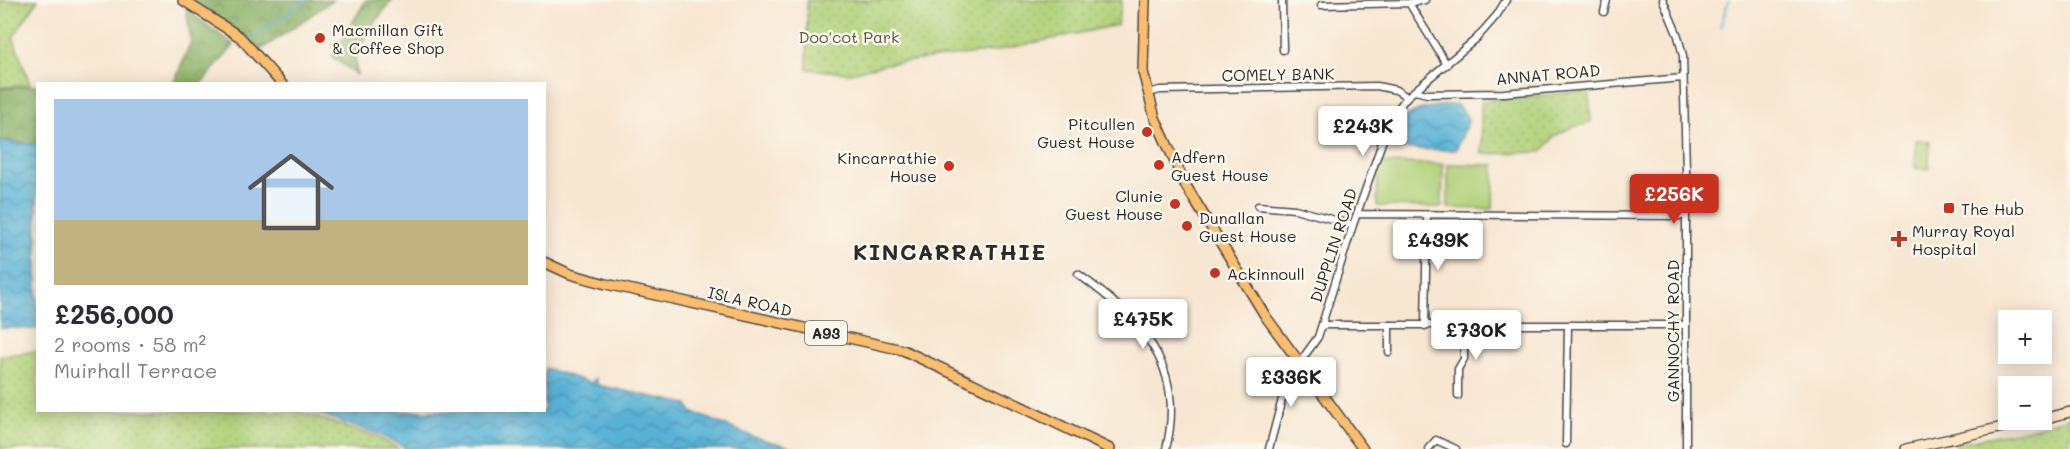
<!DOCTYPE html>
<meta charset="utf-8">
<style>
body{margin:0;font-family:Mali,sans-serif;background:#f2f2f3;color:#2b2b33;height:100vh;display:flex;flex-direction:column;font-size:22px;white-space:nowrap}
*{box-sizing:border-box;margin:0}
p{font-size:20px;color:#7c7c81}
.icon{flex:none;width:33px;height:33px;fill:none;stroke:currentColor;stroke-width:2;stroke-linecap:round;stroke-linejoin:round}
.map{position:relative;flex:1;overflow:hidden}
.panel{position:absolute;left:36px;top:82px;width:510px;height:330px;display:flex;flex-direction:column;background:#fff;border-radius:0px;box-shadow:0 3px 15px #0003}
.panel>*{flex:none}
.controls{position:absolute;left:1998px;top:310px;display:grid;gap:12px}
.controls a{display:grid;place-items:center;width:54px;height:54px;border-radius:0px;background:#fff;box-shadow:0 3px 15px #0003;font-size:30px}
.price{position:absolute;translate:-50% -51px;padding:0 14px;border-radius:6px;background:#fff;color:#222;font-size:20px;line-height:39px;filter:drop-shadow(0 2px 3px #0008)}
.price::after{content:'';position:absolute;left:50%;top:36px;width:18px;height:14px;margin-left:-9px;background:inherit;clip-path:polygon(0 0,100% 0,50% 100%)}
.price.current{background:#c8321e;color:#fff}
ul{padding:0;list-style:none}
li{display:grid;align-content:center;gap:12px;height:318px;padding:0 18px}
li+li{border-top:2px solid #e1e1e2}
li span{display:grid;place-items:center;height:186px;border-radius:0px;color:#555}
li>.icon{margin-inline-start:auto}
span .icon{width:108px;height:108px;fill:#fffc;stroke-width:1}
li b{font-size:26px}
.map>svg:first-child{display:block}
.grass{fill:url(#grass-dots);stroke:#6e7e52;stroke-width:1.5}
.forest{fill:url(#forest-crowns);stroke:#5c6f4a;stroke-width:1.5}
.garden{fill:#b0d179;stroke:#6e7e52;stroke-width:1.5}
.water{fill:url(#water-waves);stroke:#426e80;stroke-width:1.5}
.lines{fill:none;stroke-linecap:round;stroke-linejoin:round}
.stream{stroke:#59b2d6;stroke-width:2}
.street-casing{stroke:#4a4744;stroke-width:9}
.secondary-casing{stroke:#4a4744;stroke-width:12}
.primary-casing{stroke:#4a4744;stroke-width:12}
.street{stroke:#fff;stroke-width:6}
.secondary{stroke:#fde5c5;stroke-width:9}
.primary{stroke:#fbbd6e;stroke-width:9}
.poi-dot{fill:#c8321e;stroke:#fbf7ec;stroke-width:2}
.labels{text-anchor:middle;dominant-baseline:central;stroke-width:5;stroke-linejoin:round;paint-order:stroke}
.shield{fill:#fbf7ec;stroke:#696865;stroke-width:1.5}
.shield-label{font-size:15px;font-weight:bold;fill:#2b2b2b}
.poi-label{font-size:16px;fill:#2b2b2b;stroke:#fbf7ec;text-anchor:start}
.park-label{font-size:16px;fill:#535d42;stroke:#fbf7ec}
.street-label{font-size:16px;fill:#2b2b2b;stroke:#fbf7ec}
.district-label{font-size:22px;font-weight:bold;letter-spacing:1.5px;fill:#2b2b2b;stroke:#fbf7ec}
</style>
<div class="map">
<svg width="2070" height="449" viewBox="0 0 2070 449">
<defs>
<pattern id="grass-dots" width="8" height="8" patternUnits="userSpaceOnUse" patternTransform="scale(1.5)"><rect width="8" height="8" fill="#b0d179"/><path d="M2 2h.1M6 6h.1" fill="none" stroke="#98b469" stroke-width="1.8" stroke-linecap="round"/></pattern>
<pattern id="forest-crowns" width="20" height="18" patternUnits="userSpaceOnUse" patternTransform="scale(1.5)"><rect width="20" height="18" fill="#8cb369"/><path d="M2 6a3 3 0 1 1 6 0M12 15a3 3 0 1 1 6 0" fill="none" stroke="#739257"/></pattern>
<pattern id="water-waves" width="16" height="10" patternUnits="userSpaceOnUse" patternTransform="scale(1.5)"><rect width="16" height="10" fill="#59b2d6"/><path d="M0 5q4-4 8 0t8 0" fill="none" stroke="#4a91ae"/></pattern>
</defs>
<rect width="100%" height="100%" fill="#fbf7ec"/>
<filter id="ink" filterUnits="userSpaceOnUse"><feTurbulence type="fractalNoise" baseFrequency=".0167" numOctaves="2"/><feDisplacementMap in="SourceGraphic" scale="12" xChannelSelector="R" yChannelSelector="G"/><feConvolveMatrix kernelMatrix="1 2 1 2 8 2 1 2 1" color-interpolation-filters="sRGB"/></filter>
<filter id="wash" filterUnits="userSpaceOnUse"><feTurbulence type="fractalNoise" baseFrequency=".008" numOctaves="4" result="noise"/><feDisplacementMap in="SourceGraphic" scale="24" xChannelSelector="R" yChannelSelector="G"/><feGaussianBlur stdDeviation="1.35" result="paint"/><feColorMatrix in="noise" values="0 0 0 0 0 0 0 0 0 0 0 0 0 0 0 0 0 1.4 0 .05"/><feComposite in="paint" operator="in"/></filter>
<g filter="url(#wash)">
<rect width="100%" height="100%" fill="#f7e6d1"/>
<path class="grass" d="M0,0H38L13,37L30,84L0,88Z
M807,0H1122L1117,25L995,51L886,64L850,73L807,69Z
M1589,91L1591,123C1567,127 1555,132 1542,152L1482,154L1481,101Z
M37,351L38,411H297L377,437L399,449H0V356Z
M2070,417V449H1956V443L2030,429Z"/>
<path class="forest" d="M194,0H333L262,49Z
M366,0H392L373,25L355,57L357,75L332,57Z
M186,9L234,45L201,84H171L176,78L191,41Z
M37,85V145L0,140V89Z"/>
<path class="garden" d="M1916,140L1930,141L1929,169L1915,168Z
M1378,163L1443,164L1442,207L1377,206Z
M1448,164L1494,165L1493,209L1448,208Z"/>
<path class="water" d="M1456,104L1467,116L1468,122L1456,150L1403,149L1395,148L1391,143C1401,107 1423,108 1456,104Z
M0,140L37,145V329L0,328Z
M545,368L591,383L596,378L597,385L687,404L692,412L754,437L797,449H407L380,435L311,411H544Z"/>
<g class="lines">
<path class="stream" d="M1720,27L1729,0
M247,41L306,0"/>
</g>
</g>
<g filter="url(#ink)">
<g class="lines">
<g class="street-casing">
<path id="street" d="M1282,0L1283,50
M1663,0L1678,36L1683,56L1686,170V449
M1409,3L1425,0
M1321,5L1409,3L1447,65
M1604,12L1607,0
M1415,91L1427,94L1504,93L1683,78
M1148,93L1160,90L1377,86L1396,90L1407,97
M1258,206L1295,209L1353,225
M1357,214L1686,216
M1078,274C1140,319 1187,365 1166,449
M1322,325H1685
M1389,326V352
M1425,326L1427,216
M1458,396V369L1464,359V325
M1566,444L1568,325
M1269,449L1287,380L1318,337L1353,225L1391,117L1407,97L1476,39L1497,15L1506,0
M1428,449L1436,440L1456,449"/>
</g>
<g class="secondary-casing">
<path id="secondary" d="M2042,419L2070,412
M1906,449L2034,420"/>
</g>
<g class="primary-casing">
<path id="primary" d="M183,0L240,37L282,84
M1145,0L1143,72L1155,118L1186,186L1266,317L1363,449
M544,262L570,274L606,284L903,350L1110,449"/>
</g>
<use href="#street" class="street"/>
<use href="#secondary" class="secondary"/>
<use href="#primary" class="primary"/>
</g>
</g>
<g class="poi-dot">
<circle cx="320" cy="38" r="6"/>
<circle cx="1147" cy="132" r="6"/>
<circle cx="1159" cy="165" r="6"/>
<circle cx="949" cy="166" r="6"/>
<circle cx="1175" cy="204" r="6"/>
<rect x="1943" y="202" width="12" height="12" rx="3"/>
<circle cx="1187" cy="226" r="6"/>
<path d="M1896 230h6v6h6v6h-6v6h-6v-6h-6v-6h6z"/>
<circle cx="1215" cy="273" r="6"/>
</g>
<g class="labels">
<rect class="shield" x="805" y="321" width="42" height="24" rx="4.5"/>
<g class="shield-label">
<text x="826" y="333">A93</text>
</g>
<g class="poi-label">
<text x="332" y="29">Macmillan Gift<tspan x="332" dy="18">&amp; Coffee Shop</tspan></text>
<text x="1135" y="123" text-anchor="end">Pitcullen<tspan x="1135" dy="18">Guest House</tspan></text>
<text x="1171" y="156">Adfern<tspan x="1171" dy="18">Guest House</tspan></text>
<text x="937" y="157" text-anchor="end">Kincarrathie<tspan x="937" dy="18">House</tspan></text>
<text x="1163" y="195" text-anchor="end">Clunie<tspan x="1163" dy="18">Guest House</tspan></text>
<text x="1961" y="208">The Hub</text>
<text x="1199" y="217">Dunallan<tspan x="1199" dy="18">Guest House</tspan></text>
<text x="1912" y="230">Murray Royal<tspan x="1912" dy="18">Hospital</tspan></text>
<text x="1227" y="273">Ackinnoull</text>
</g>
<g class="park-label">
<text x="849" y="36">Doo'cot Park</text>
</g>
<g class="street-label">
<text transform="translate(1278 74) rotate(-1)">COMELY BANK</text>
<text transform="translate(1548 74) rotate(-5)">ANNAT ROAD</text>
<text transform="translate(1333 245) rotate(-72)">DUPPLIN ROAD</text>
<text transform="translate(750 301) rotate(13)">ISLA ROAD</text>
<text transform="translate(1672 331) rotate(-90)">GANNOCHY ROAD</text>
</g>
<g class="district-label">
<text x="950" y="251">KINCARRATHIE</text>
</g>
</g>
</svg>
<div class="controls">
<a>+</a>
<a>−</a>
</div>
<b class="price" style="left:1363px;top:157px">£243K</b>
<b class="price current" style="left:1674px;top:225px">£256K</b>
<b class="price" style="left:1438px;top:271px">£439K</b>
<b class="price" style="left:1143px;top:350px">£475K</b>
<b class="price" style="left:1476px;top:361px">£730K</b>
<b class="price" style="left:1291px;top:408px">£336K</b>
<section class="panel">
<ul>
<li><span style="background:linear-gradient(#a9c7e8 65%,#c2b280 0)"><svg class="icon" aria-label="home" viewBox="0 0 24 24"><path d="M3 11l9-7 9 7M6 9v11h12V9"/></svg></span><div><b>£256,000</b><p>2 rooms · 58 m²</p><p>Muirhall Terrace</p></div></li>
</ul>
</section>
</div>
